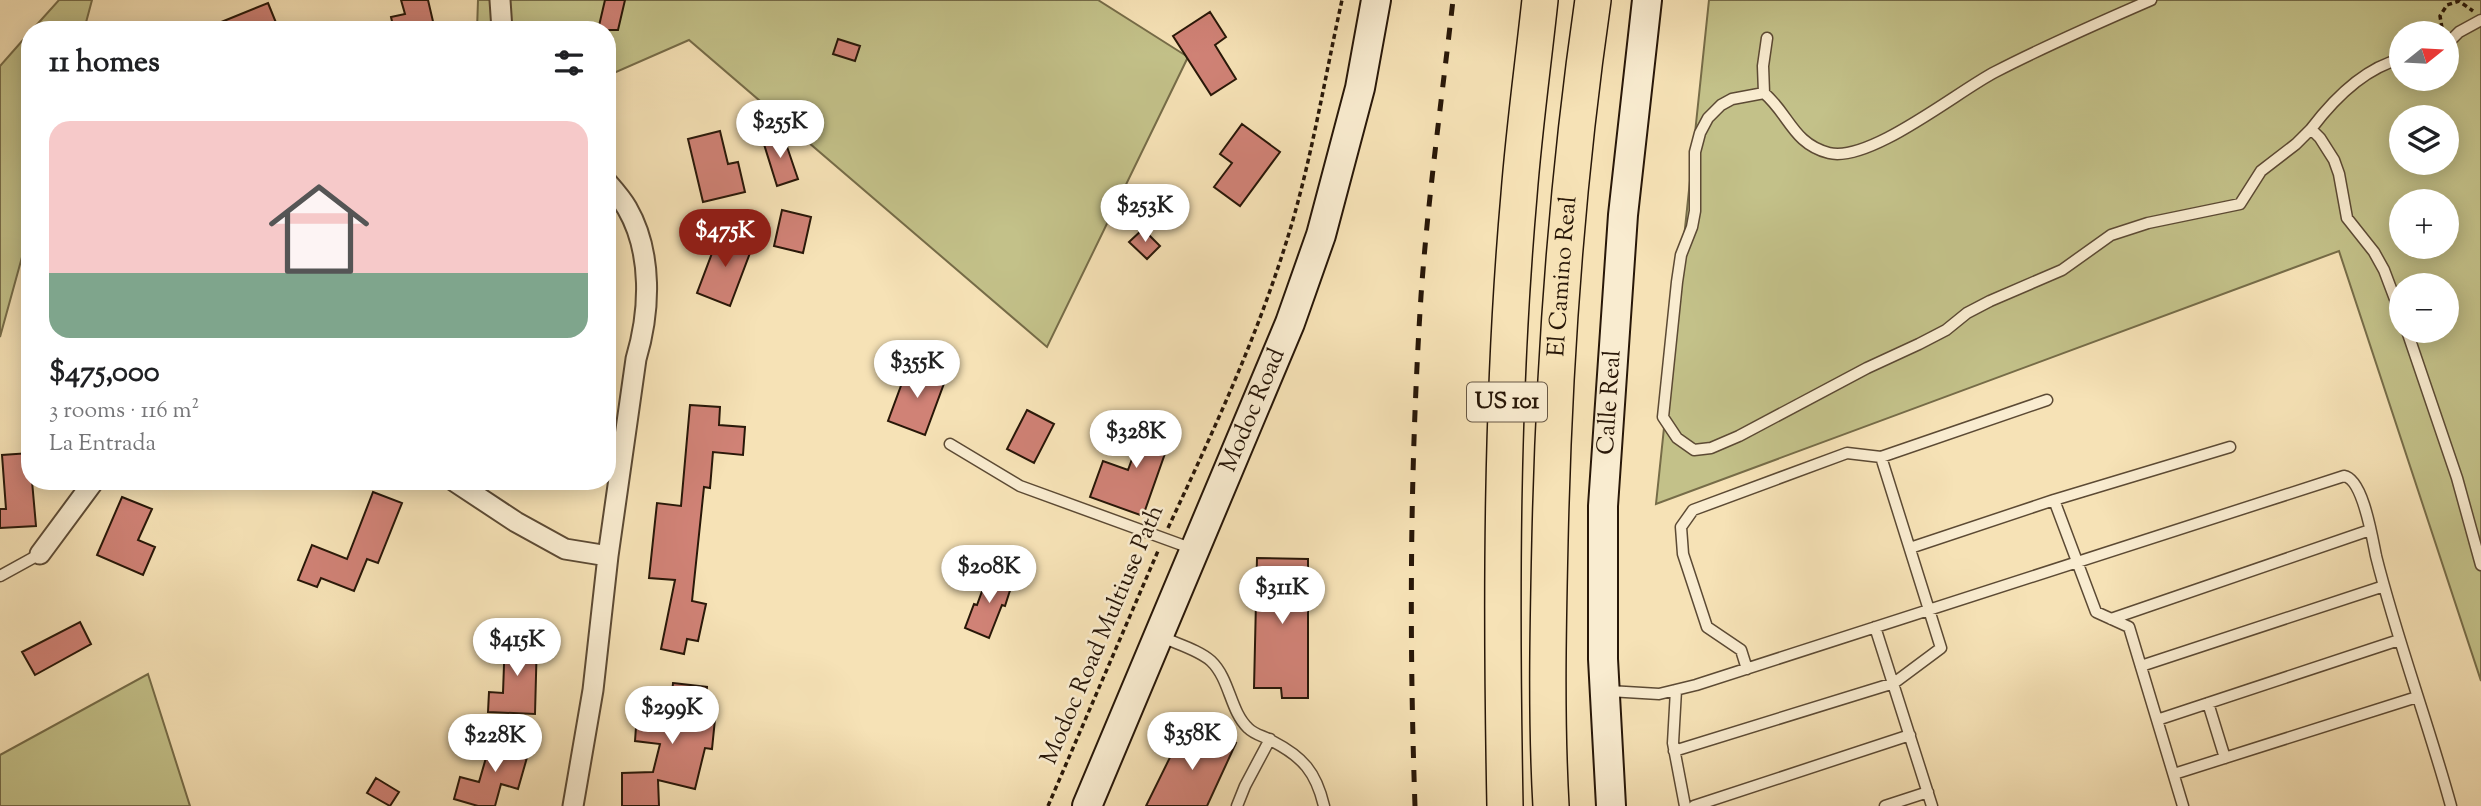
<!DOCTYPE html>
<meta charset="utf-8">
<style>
body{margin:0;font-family:"Sorts Mill Goudy",serif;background:#f2f2f2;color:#202124;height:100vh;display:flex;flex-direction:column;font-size:26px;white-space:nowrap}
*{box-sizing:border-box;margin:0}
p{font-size:23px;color:#757577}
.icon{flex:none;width:38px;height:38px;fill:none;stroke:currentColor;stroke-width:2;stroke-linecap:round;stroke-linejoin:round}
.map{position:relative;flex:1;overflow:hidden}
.details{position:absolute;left:21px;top:21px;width:595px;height:469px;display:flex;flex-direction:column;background:#fff;border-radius:28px;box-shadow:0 4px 18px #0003}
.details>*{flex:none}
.needle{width:46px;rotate:72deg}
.buttons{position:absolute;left:2389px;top:21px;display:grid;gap:14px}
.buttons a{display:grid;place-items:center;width:70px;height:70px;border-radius:50%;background:#fff;box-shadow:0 4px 18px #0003;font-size:35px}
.price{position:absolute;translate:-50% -60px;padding:0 16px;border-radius:24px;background:#fff;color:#222;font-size:23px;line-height:46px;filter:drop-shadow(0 2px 4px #0008)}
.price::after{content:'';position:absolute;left:50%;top:42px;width:21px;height:16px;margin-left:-10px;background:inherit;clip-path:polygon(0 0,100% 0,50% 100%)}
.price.on{background:#8f2418;color:#fff}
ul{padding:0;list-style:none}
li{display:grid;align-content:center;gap:14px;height:371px;padding:0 28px}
li span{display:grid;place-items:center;height:217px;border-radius:21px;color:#555}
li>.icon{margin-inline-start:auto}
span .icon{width:126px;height:126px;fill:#fffc;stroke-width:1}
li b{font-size:30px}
h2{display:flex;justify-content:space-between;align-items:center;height:84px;padding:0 28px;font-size:30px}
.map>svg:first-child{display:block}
.green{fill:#c3c189;stroke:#766c48;stroke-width:2;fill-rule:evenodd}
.building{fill:#d08276;stroke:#281708;stroke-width:2}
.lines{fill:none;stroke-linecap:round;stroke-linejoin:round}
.lane-casing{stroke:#5c4a34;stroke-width:13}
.street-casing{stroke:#5c4a34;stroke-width:23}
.secondary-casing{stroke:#281708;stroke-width:32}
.highway-casing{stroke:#281708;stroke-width:38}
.path{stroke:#281708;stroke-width:3.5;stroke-dasharray:5 3.5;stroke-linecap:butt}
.lane{stroke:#f9ecd0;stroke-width:10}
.street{stroke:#f9ecd0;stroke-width:19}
.secondary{stroke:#f9ecd0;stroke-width:28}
.highway{stroke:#f6e2b6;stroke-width:35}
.rail{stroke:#281708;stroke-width:5;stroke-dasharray:12 12;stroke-linecap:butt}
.labels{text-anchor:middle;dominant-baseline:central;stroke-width:5;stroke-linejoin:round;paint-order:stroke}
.shield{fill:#f9ecd0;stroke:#675744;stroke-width:2}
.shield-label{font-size:23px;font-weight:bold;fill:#281708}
.street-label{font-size:24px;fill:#281708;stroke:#f9ecd0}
</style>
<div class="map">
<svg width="2481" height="806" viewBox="0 0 2481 806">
<rect width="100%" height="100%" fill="#f6e2b6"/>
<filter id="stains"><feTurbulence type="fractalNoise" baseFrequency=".00286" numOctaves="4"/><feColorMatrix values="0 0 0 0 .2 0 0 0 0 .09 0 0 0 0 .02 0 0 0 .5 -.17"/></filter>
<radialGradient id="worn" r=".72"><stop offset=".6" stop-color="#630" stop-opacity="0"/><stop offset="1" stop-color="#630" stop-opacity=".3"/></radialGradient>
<path class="green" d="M59,0H92L84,30H32Z
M478,0H1098L1188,57L1047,347L689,40L607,76V30H477Z
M1709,0H2481V681L2339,251L1656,504ZM2401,33H2446V79H2401ZM2401,117H2446V163H2401ZM2401,201H2446V247H2401ZM2401,285H2446V331H2401Z
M30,32V228L0,337V66Z
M148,674L190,806H0V755Z"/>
<path class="building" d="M401,0H428L435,30H394L391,17L405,14Z
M605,0H625L618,30H598Z
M268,3L279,30H204V29Z
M1210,12L1226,37L1215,45L1236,79L1211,95L1173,36Z
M838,39L860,46L855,61L833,54Z
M1242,124L1280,152L1240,206L1214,187L1232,163L1220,154Z
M720,131L728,164L738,162L745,192L703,202L688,139Z
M783,135L798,179L777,186L763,141Z
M782,210L811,217L803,253L774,246Z
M1143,229L1160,246L1147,259L1129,242Z
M720,232L753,245L730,306L697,293Z
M909,364L946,378L925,435L888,421Z
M690,405L720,407L719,425L745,427L743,455L713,452L710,488L704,487L692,601L706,604L698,641L687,639L684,654L661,649L675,580L649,578L657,503L681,506Z
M1027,410L1054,424L1034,463L1007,449Z
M1148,415L1175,425L1143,516L1090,497L1103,461L1128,470Z
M30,453V481H32L36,526L0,528V509H6L2,455Z
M373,492L402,503L378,563L367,559L354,591L321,578L317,587L298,580L312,545L347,559Z
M122,497L152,509L138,540L155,547L143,575L97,555Z
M1257,558L1308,559V698H1282L1281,688H1254Z
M989,572L1013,581L1005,606L1002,605L989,638L965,628L974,604L977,605Z
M80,622L91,644L35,675L22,652Z
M505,637L537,638L535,714L488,712L489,692L503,693Z
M673,683L707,687L704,717L715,719L712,749L705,748L695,789L658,780L659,806H622V773L653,772L660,744L635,741L637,713L670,716Z
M1183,731L1209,743L1214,732L1236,743L1207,806H1146Z
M492,737L530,747L518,789L501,784L495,806H478L454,799L460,777L479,782Z
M376,778L399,792L390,806L367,793Z"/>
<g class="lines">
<g class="lane-casing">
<path id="lane" d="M1767,38L1763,66L1764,93C1789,114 1793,144 1829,153C1870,163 1958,91 1995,72C2045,46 2098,23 2151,0
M2446,45L2459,32L2481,20
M2401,59C2364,68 2333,100 2311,129L2320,138L2334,160L2339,174L2347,218L2374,252L2384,270L2401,315
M1764,93L1732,99L1721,105L1708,118L1700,133L1695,152V211L1692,227L1681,255L1677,282L1663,417L1677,438L1694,450L1711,448L1739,436L1867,368L1919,344L1946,330L1967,313L1990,301L2062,270L2111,235L2148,223L2240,204L2261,171L2296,144L2311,129
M2407,331L2457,478L2481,565
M950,444L1020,486L1193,549
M1910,548L2054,500
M0,576L40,554
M2111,619L2370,530
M1875,627L1932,806
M1162,637C1177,644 1199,650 1211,661C1230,679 1230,711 1248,728C1255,735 1264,736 1272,741C1303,757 1316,772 1324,806
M2141,666L2384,586
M1747,669L1741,650L1707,627L1683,554L1681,527L1693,510L1847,453L1881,457
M1676,690L1673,743L1685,806
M1609,691L1659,694L1696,685L2344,476C2363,479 2372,537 2376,556C2397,640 2428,722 2451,806
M2208,703L2225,758
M2157,720L2399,640
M1674,751L1894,683L1941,648L1881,457L2047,400
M2174,774L2417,697
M1237,806L1245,786L1270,739
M1694,806L1910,735
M1885,806L1928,792
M2183,806L2129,627L2096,612L2054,500L2230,447"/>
</g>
<g class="street-casing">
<path id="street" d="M500,0L502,30
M454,481L516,522L565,549L608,556
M40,554L94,481
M573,806L593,690L608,556L636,359C650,312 653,253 627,208C622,199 614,190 607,182"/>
</g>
<g class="secondary-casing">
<g id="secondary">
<path id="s1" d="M1087,806L1290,323L1321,235L1360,88L1376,0"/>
<path id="s2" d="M1611,806L1603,659V506L1623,215L1647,0"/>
</g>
</g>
<g class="highway-casing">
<g id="highway">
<path d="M1505,806C1501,603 1501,398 1519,195C1524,130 1533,65 1540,0"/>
<path id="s3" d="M1551,806C1546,717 1548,629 1550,540C1554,359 1567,179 1593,0"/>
</g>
</g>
<path class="path" d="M2442,28L2440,16L2447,5L2459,1L2473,11
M1168,528C1212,434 1255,342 1286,243C1311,164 1324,81 1342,0
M1048,806L1158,551"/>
<use href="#lane" class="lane"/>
<use href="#street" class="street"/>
<use href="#secondary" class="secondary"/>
<use href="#highway" class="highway"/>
<path class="rail" d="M1415,806C1409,636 1410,466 1421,296C1428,197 1442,98 1453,0"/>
</g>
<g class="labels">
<rect class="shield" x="1467" y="382.5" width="80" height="39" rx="5"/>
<g class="shield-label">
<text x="1507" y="402">US 101</text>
</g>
<g class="street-label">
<text stroke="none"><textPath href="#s3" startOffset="530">El Camino Real</textPath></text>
<text stroke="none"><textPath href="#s2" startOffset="404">Calle Real</textPath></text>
<text stroke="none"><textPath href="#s1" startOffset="429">Modoc Road</textPath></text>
<text transform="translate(1103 635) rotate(-67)">Modoc Road Multiuse Path</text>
</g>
</g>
<rect width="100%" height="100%" filter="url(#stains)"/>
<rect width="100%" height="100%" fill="url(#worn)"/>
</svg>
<div class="buttons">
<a><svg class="needle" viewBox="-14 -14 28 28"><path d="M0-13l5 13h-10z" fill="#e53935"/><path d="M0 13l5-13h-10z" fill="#757577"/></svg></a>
<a><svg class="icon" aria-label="layers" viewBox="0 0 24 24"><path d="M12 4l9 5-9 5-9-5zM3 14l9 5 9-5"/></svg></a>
<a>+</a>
<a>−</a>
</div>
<b class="price" style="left:780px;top:160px">$255K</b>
<b class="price" style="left:1145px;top:244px">$253K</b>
<b class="price on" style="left:725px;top:269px">$475K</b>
<b class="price" style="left:917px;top:400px">$355K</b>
<b class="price" style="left:1136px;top:470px">$328K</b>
<b class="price" style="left:989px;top:605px">$208K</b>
<b class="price" style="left:1282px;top:626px">$311K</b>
<b class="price" style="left:517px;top:678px">$415K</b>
<b class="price" style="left:672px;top:746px">$299K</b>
<b class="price" style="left:1192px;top:772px">$358K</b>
<b class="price" style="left:495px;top:774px">$228K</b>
<section class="details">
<h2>11 homes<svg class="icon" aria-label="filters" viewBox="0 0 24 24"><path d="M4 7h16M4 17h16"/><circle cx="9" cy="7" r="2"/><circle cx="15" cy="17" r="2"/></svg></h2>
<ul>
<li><span style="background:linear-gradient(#f6c9c9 70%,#7fa58c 0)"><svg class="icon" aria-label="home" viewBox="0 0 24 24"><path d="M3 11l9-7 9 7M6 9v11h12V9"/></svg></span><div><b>$475,000</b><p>3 rooms · 116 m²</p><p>La Entrada</p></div></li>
</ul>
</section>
</div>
